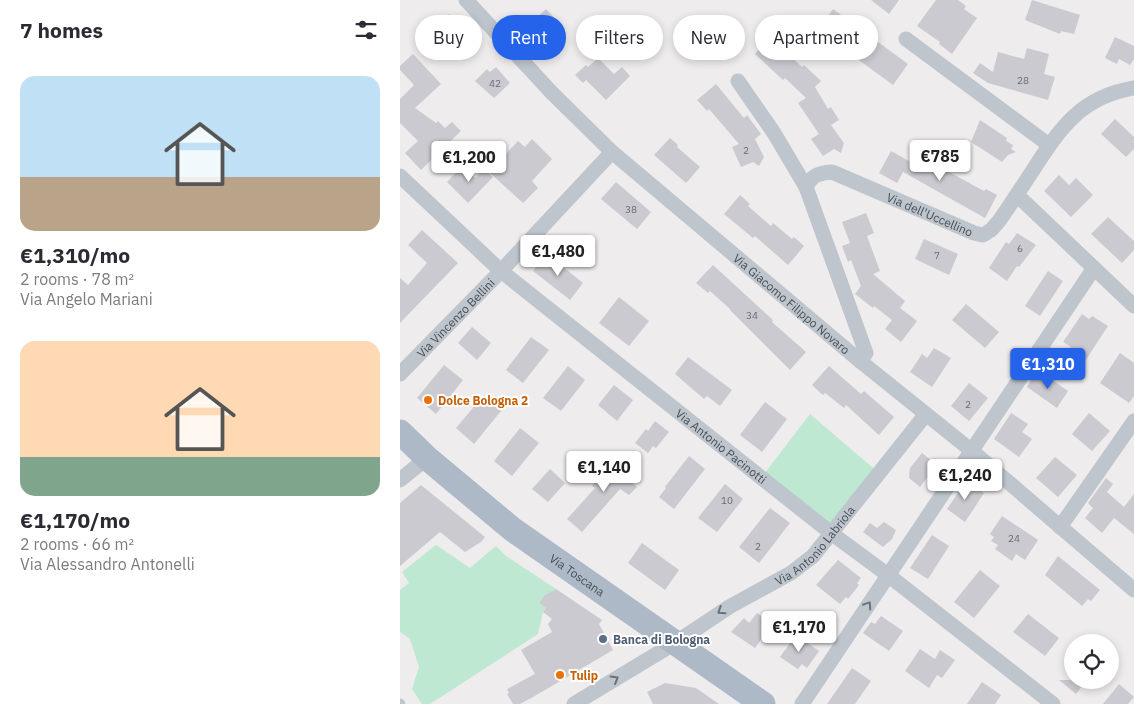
<!DOCTYPE html>
<meta charset="utf-8">
<style>
body{margin:0;font-family:"IBM Plex Sans",sans-serif;background:#f2f2f3;color:#2b2b33;height:100vh;display:flex;flex-direction:column;font-size:19px;white-space:nowrap}
*{box-sizing:border-box;margin:0}
p{font-size:16px;color:#7c7c81}
.icon{flex:none;width:28px;height:28px;fill:none;stroke:currentColor;stroke-width:2;stroke-linecap:round;stroke-linejoin:round}
.map{position:relative;flex:1;overflow:hidden}
.side{display:flex;flex-direction:column;background:#fff;width:400px}
.side>*{flex:none}
.hud{position:absolute;left:15px;top:15px;width:475px;height:45px;display:flex;gap:10px}
.buttons{position:absolute;left:664px;top:634px;display:grid;gap:10px}
.buttons a{display:grid;place-items:center;width:55px;height:55px;border-radius:50%;background:#fff;box-shadow:0 2px 8px #0003;font-size:25px}
.price{position:absolute;translate:-50% -42px;padding:0 11px;border-radius:5px;background:#fff;color:#222;font-size:16px;line-height:32px;filter:drop-shadow(0 1px 2px #0008)}
.price::after{content:'';position:absolute;left:50%;top:30px;width:15px;height:11px;margin-left:-8px;background:inherit;clip-path:polygon(0 0,100% 0,50% 100%)}
.price.selected{background:#2563eb;color:#fff}
ul{padding:0;list-style:none}
li{display:grid;align-content:center;gap:10px;height:265px;padding:0 20px}
li span{display:grid;place-items:center;height:155px;border-radius:15px;color:#555}
li>.icon{margin-inline-start:auto}
span .icon{width:90px;height:90px;fill:#fffc;stroke-width:1}
li b{font-size:21px}
h2{display:flex;justify-content:space-between;align-items:center;height:60px;padding:0 20px;font-size:21px}
.chip{padding:0 18px;border-radius:22px;background:#fff;box-shadow:0 2px 8px #0003;font-size:18px;line-height:45px}
.chip.selected{background:#2563eb;color:#fff}
main{display:flex;flex:1;min-height:0}
.map>svg:first-child{display:block}
.green{fill:#bee8d2}
.building{fill:#cacad0}
.lines{fill:none;stroke-linecap:round;stroke-linejoin:round}
.lane{stroke:#bec5cd;stroke-width:8}
.street{stroke:#bec5cd;stroke-width:15}
.primary{stroke:#aeb9c8;stroke-width:25}
.oneway{stroke:#6a717a}
.food-dot{fill:#e8710a;stroke:#fff;stroke-width:2}
.service-dot{fill:#5c6f8a;stroke:#fff;stroke-width:2}
.labels{text-anchor:middle;dominant-baseline:central;stroke-width:4;stroke-linejoin:round;paint-order:stroke}
.number-label{font-size:10px;fill:#676c75}
.street-label{font-size:12px;fill:#464d57;stroke:#fff}
.food-label{font-size:12px;font-weight:bold;fill:#c56008;stroke:#fff;text-anchor:start}
.service-label{font-size:12px;font-weight:bold;fill:#4e5e75;stroke:#fff;text-anchor:start}
</style>
<main>
<section class="side">
<h2>7 homes<svg class="icon" aria-label="filters" viewBox="0 0 24 24"><path d="M4 7h16M4 17h16"/><circle cx="9" cy="7" r="2"/><circle cx="15" cy="17" r="2"/></svg></h2>
<ul>
<li><span style="background:linear-gradient(#bfe0f5 65%,#b9a48a 0)"><svg class="icon" aria-label="home" viewBox="0 0 24 24"><path d="M3 11l9-7 9 7M6 9v11h12V9"/></svg></span><div><b>€1,310/mo</b><p>2 rooms · 78 m²</p><p>Via Angelo Mariani</p></div></li>
<li><span style="background:linear-gradient(#ffd9b3 75%,#7fa58c 0)"><svg class="icon" aria-label="home" viewBox="0 0 24 24"><path d="M3 11l9-7 9 7M6 9v11h12V9"/></svg></span><div><b>€1,170/mo</b><p>2 rooms · 66 m²</p><p>Via Alessandro Antonelli</p></div></li>
</ul>
</section>
<div class="map">
<svg width="734" height="704" viewBox="0 0 734 704">
<rect width="100%" height="100%" fill="#eeecec"/>
<path class="green" d="M410,414L479,473L431,533L361,478Z
M36,545L70,568L96,546L106,556L156,589L145,595L139,603L146,608L143,612L138,634L30,704H22L12,689L19,667L10,639L0,632V590L9,583L2,572Z"/>
<path class="building" d="M471,0H499L489,14Z
M536,0H558L566,6L564,9L577,18L552,54L539,44L540,42L517,26Z
M632,0L680,15L674,34L661,31L660,34L625,20Z
M146,9L161,25L145,40L135,29L138,27L133,21Z
M433,9L508,64L493,85L418,30Z
M49,14L67,34L63,38L66,41L53,53L32,30Z
M373,35L383,45L381,47L402,67L404,65L421,81L415,87L428,109L431,107L439,120L431,125L444,143L441,153L434,149L423,156L411,139L419,134L398,103L406,98L385,78L383,80L355,54Z
M715,37L734,46V59L730,65L719,59L717,64L705,58Z
M627,48L649,54L644,74L655,77L648,100L588,83L573,73L580,63L593,72L598,52L624,59Z
M13,54L41,84L15,108L36,123L38,121L45,128L52,122L61,131L21,170L5,153L18,141L0,123V99L14,85L0,70V66Z
M198,58L214,74L222,67L230,76L206,100L186,80L183,83L175,75L186,65L188,67Z
M96,67L110,83L94,98L75,81L87,69L90,72Z
M316,84L344,118L347,115L361,134L355,139L364,157L359,166L353,162L341,167L332,147L339,144L309,109L307,111L297,100Z
M715,119L734,137V149L726,157L701,134Z
M580,120L607,138L606,141L613,145L611,149L616,152L608,155L602,162L571,142Z
M270,138L278,145L277,147L300,167L286,183L254,155Z
M132,139L152,159L132,181L138,188L123,203L89,172L118,141L125,147Z
M491,151L509,161L514,153L584,191L586,189L597,195L585,218L503,172L497,183L479,173Z
M62,166L75,178L84,169L93,177L68,203L47,182Z
M659,175L669,185L676,178L693,195L671,217L644,191Z
M216,182L251,212L237,229L201,199Z
M340,195L350,204L348,206L371,226L373,223L392,239L394,237L404,246L388,265L355,236L353,238L324,214Z
M466,213L474,233L467,236L480,271L473,274L505,301L500,308L517,321L501,342L485,329L492,320L474,306L473,308L455,294L461,286L451,260L448,262L442,246L450,243L442,222Z
M708,217L734,241V250L722,263L691,234Z
M22,230L58,263L0,323V278L8,285L27,263L8,245Z
M617,233L636,245L619,267L617,266L607,281L589,268L606,242L609,244Z
M524,239L558,254L549,275L515,259Z
M147,254L183,283L170,300L133,271Z
M313,265L373,320L372,322L406,352L390,370L330,310V309L310,291L308,293L296,283Z
M648,271L663,281L640,316L625,306Z
M219,297L249,321L229,346L199,323Z
M566,304L599,332L585,348L552,320Z
M682,314L689,319L692,316L708,326L685,361L669,351L671,347L663,342Z
M72,327L91,343L77,360L58,343Z
M131,337L149,350L123,383L106,370Z
M534,348L551,358L532,387L510,372L522,354L527,358Z
M720,353L734,363V396L729,403L700,383Z
M288,357L332,390L320,406L307,396L304,399L275,374Z
M44,365L63,380L36,414L17,398Z
M168,366L185,380L161,411L143,398Z
M429,366L461,394L464,391L494,417L479,435L446,405L444,408L425,393L423,395L412,385Z
M642,373L668,391L657,408L627,387L634,375L638,378Z
M569,383L588,398L569,421L551,406Z
M214,385L233,400L217,421L198,405Z
M83,396L101,411L74,444L56,428Z
M365,402L387,419L362,452L340,435Z
M611,413L628,424L622,432L632,439L619,457L594,439Z
M689,413L710,431L692,451L672,434Z
M255,421L269,432L256,448L253,446L248,453L235,443L246,429L248,431Z
M120,428L139,443L112,476L94,461Z
M522,453L537,465L520,487L509,478L510,468Z
M289,456L305,469L274,509L259,497L266,488L265,487Z
M655,457L677,475L658,497L636,478Z
M218,459L238,473L231,482L237,487L229,495L220,489L182,532L167,519L195,488L192,486L206,465L211,469Z
M150,469L165,483L148,502L132,489Z
M706,478L713,484L707,492L724,507L734,494V534L714,518L702,533L685,518L693,508L688,503Z
M566,481L584,493L565,522L547,509Z
M325,484L343,499L317,532L298,518Z
M21,485L85,537L81,542L65,552L40,532L0,566V503Z
M370,508L390,523L359,563L339,547Z
M602,516L638,540L625,560L616,554L612,561L595,549L598,545L591,541L594,537L590,534Z
M484,522L496,530L492,539L483,547L463,532L470,523L477,528Z
M532,535L549,546L528,579L510,568Z
M242,543L279,570L265,590L228,563Z
M658,556L700,590L691,601L688,599L682,606L645,575Z
M438,560L461,578L457,583L459,585L448,599L446,597L440,604L416,585Z
M580,570L600,586L574,618L554,602Z
M156,589L202,620L199,624L213,650L133,697L120,704H113L107,694L109,693L107,689L135,674L121,650L152,632L148,624L152,619L143,612L146,608L139,603L145,595Z
M357,613L372,624L355,648L331,632L344,618L349,623Z
M628,614L659,638L645,656L613,632Z
M481,616L503,631L489,651L463,633L471,622L475,624Z
M396,635L419,651L407,668L402,664L398,669L380,657Z
M520,649L535,659L540,650L555,660L542,678L537,675L529,688L505,671Z
M452,668L471,681L455,704H427Z
M659,680H687L676,694Z
M582,682L601,695L595,704H567Z
M265,683L296,688L319,704H253L247,692Z
M719,684L734,697L728,704H703Z"/>
<g class="lines">
<path class="lane" d="M0,704L1,703"/>
<g class="street">
<path id="s1" d="M66,0L152,93L212,152L460,361L572,451L734,590"/>
<path d="M506,39L649,145"/>
<path d="M338,81L374,133L406,187"/>
<path id="s2" d="M0,176L101,271L431,533L488,575L653,704"/>
<path d="M617,195L734,306"/>
<path id="s3" d="M460,361L466,353L406,187C412,175 419,173 432,172L574,233L583,235L591,230L599,221C611,204 622,187 633,170C661,127 681,97 734,88"/>
<path id="s4" d="M0,374L101,271L212,152"/>
<path d="M0,480L27,458"/>
<path d="M660,527L734,421"/>
<path id="s5" d="M174,704L275,643L329,607L391,573L413,556L526,414"/>
<path d="M402,704L694,268"/>
</g>
<path class="primary" id="s6" d="M0,432L27,458L112,529L363,704"/>
</g>
<defs><path id="oneway-chevron" d="M-2-3.5L2.5 0L-2 3.5" fill="none" stroke-width="1.6" stroke-linecap="round" stroke-linejoin="round" transform="scale(1.25)"/></defs>
<g class="oneway">
<use href="#oneway-chevron" transform="translate(468 605) rotate(-56)"/>
<use href="#oneway-chevron" transform="translate(321 611) rotate(147)"/>
<use href="#oneway-chevron" transform="translate(215 679) rotate(-31)"/>
</g>
<g class="food-dot">
<circle cx="28" cy="400" r="5"/>
<circle cx="160" cy="675" r="5"/>
</g>
<circle class="service-dot" cx="203" cy="639" r="5"/>
<g class="labels">
<g class="number-label">
<text x="623" y="80">28</text>
<text x="95" y="83">42</text>
<text x="346" y="150">2</text>
<text x="231" y="209">38</text>
<text x="620" y="248">6</text>
<text x="537" y="255">7</text>
<text x="352" y="315">34</text>
<text x="568" y="404">2</text>
<text x="327" y="500">10</text>
<text x="614" y="538">24</text>
<text x="358" y="546">2</text>
</g>
<g class="street-label">
<text stroke="none"><textPath href="#s3" startOffset="325">Via dell'Uccellino</textPath></text>
<text stroke="none"><textPath href="#s1" startOffset="446">Via Giacomo Filippo Novaro</textPath></text>
<text stroke="none"><textPath href="#s4" startOffset="79">Via Vincenzo Bellini</textPath></text>
<text stroke="none"><textPath href="#s2" startOffset="420">Via Antonio Pacinotti</textPath></text>
<text stroke="none"><textPath href="#s5" startOffset="290">Via Antonio Labriola</textPath></text>
<text stroke="none"><textPath href="#s6" startOffset="228">Via Toscana</textPath></text>
</g>
<g class="food-label">
<text x="38" y="400">Dolce Bologna 2</text>
<text x="170" y="675">Tulip</text>
</g>
<g class="service-label">
<text x="213" y="639">Banca di Bologna</text>
</g>
</g>
</svg>
<div class="buttons">
<a><svg class="icon" aria-label="locate" viewBox="0 0 24 24"><circle cx="12" cy="12" r="6"/><path d="M12 2v4M12 18v4M2 12h4M18 12h4"/></svg></a>
</div>
<b class="price" style="left:540px;top:182px">€785</b>
<b class="price" style="left:69px;top:183px">€1,200</b>
<b class="price" style="left:158px;top:277px">€1,480</b>
<b class="price selected" style="left:648px;top:390px">€1,310</b>
<b class="price" style="left:204px;top:493px">€1,140</b>
<b class="price" style="left:565px;top:501px">€1,240</b>
<b class="price" style="left:399px;top:653px">€1,170</b>
<div class="hud">
<a class="chip">Buy</a>
<a class="chip selected">Rent</a>
<a class="chip">Filters</a>
<a class="chip">New</a>
<a class="chip">Apartment</a>
</div>
</div>
</main>
